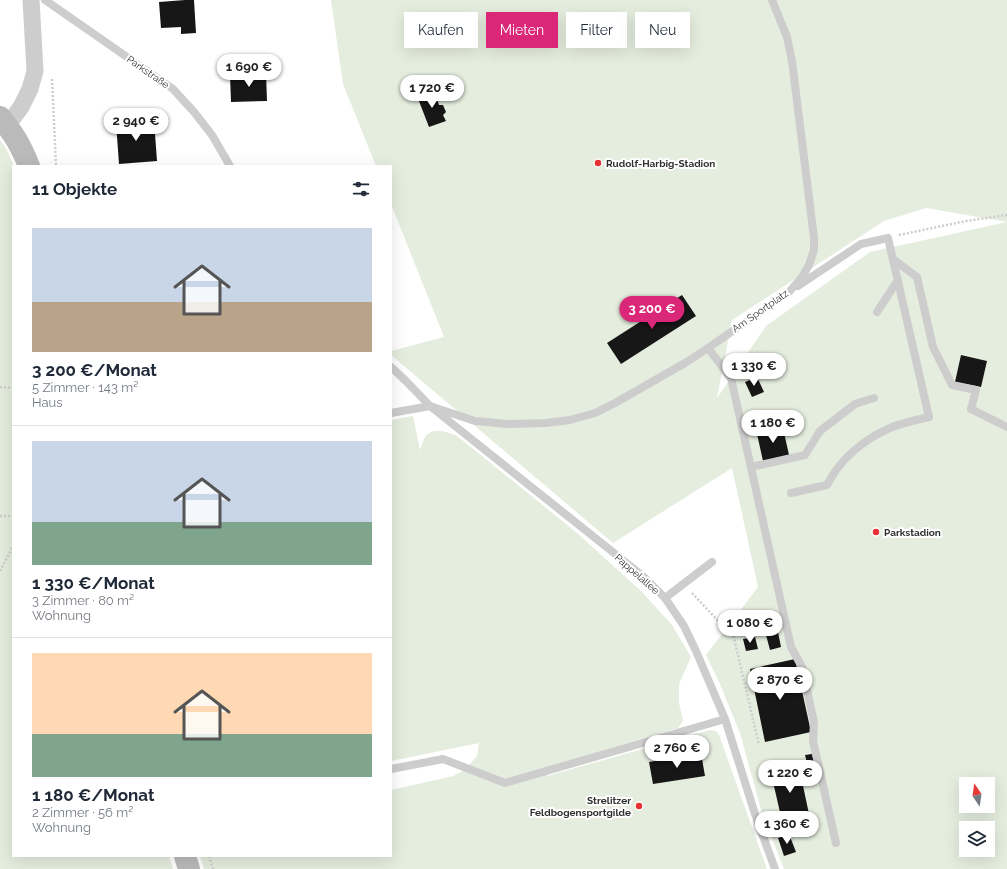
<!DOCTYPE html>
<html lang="de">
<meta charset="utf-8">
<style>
body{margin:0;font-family:Raleway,sans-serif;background:#f2f2f3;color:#1f2937;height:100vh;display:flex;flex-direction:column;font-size:15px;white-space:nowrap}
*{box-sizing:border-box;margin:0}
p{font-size:13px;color:#747a83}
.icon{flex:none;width:22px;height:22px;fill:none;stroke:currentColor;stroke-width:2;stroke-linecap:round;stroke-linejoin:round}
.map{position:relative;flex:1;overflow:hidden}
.drawer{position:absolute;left:12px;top:165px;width:380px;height:692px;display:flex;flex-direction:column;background:#fff;border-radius:0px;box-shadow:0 4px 16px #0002}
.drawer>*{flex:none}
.top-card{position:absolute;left:404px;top:12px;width:380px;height:36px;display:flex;gap:8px}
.needle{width:26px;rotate:347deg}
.fabs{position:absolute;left:959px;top:777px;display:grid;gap:8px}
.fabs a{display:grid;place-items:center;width:36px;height:36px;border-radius:0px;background:#fff;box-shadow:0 4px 16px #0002;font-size:20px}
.price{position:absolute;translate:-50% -34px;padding:0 9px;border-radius:14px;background:#fff;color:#222;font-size:13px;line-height:26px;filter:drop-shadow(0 1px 2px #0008)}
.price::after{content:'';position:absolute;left:50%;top:24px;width:12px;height:9px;margin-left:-6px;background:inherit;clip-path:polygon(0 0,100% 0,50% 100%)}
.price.current{background:#db2777;color:#fff}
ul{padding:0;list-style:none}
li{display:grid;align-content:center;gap:8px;height:212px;padding:0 20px}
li+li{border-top:1px solid #e0e1e3}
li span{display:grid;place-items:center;height:124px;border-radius:0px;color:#555}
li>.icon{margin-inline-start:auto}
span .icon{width:72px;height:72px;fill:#fffc;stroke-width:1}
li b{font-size:17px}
h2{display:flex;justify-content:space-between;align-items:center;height:48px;padding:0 20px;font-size:17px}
.pill{padding:0 14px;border-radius:0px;background:#fff;box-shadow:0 4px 16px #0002;font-size:14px;line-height:36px}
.pill.current{background:#db2777;color:#fff}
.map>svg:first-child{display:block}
.green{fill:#e5edde;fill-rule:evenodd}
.building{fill:#171717}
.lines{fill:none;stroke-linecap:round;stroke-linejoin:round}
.path{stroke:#cdcdcd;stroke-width:2.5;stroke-dasharray:2 2;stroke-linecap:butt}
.service{stroke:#cdcdcd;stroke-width:8}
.minor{stroke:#cdcdcd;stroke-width:17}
.secondary{stroke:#bababa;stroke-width:22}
.poi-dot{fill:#e83133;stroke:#fff;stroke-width:1.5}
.labels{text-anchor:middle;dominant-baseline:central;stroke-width:4;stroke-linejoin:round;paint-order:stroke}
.street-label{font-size:10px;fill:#303030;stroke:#fff}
.poi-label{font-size:10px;font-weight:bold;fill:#303030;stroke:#fff;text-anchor:start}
</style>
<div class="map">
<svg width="1007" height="869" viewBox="0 0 1007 869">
<rect width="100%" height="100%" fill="#fff"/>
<path class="green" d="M331,0H1007V869H784L762,813L740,733L719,682L706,655L758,587L732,468L613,543L391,355V351L444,337L391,204V166H376L343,84ZM926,208L1007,222L870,252L766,326L717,398L732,320L884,221ZM966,784H988V806H966ZM966,828H988V850H966Z
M0,140L6,148L14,166H13V856H169L173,869H0Z
M413,416L420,450C422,446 423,441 425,437C433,426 446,432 456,435L577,533L642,592L672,625L691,657L679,684V703L683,720L681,724L678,728L548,767L547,776L710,730L716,731L719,735L767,869H204L200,856H391V790L453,776L465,770L477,756L479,743L391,761V420Z"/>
<path class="building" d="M185,0H194L196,33L181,34V27L161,28L159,2Z
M266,73L267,101L231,102L230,75Z
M434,90L439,105H443L446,112L443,115L446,121L429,127L417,96Z
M154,120L157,161L119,164L116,123Z
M682,295L696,316L621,364L607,343Z
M961,355L987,361L981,387L955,382Z
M757,377L764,392L752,397L745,382Z
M783,428L789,455L763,461L757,434Z
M778,632L781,647L770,650L766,635Z
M755,637L758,649L746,651L743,639Z
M795,659L811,732L765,742L750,669Z
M701,753L705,776L653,784L649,762Z
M812,754L814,761L807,763L805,755Z
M799,767L809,814L782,821L771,773Z
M789,834L796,852L784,856L778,838Z"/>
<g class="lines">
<path class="path" d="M52,79L56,166
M899,235L966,221L1007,215
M0,387L13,388
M0,516H13
M0,571L13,546
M692,593L723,626L733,634L759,745
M209,856L213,869"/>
<path class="service" d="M45,0L173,89L194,112L212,135L230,166
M893,259L917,277L933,347L952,385L976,390L971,409L1007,427
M877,312L898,280
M708,348L731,378L791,647L802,667L814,722L813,741L836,843
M391,367L406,381L430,406L644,577L665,598L684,626L696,651L725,719L755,814L775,869
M391,413L430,406L475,421L508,424L546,423L570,420L595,413L615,403L685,363L708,348L789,292L802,277L809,265L814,250V238L792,61L787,37L772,0
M751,467L805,455L820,431L855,404L874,398
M791,493L827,485C830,480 833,474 837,469C849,452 871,436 890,428C902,423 916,420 929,417L888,238L861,244L798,286
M665,598L712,562
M391,769L443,759L505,783L725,719"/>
<path class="minor" d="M7,126L21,107L30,89L35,71L31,0"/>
<path class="secondary" d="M0,117C14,134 21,146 29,166
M185,856L189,869"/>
</g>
<g class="poi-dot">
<circle cx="598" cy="163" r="4"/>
<circle cx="876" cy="532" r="4"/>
<circle cx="639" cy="806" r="4"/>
</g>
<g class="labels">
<g class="street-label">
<text transform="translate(148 72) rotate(35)">Parkstraße</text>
<text transform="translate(760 311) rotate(-35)">Am Sportplatz</text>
<text transform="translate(637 574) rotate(41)">Pappelallee</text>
</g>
<g class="poi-label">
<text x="606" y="163">Rudolf-Harbig-Stadion</text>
<text x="884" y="532">Parkstadion</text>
<text x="631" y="800" text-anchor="end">Strelitzer<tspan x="631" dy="12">Feldbogensportgilde</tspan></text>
</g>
</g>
</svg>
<div class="fabs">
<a><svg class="needle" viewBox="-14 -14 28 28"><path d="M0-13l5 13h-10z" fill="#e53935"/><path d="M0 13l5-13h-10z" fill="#747a83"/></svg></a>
<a><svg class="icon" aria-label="layers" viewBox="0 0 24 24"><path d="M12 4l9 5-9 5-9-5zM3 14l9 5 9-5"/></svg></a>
</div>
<b class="price" style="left:249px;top:88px">1 690 €</b>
<b class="price" style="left:432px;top:109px">1 720 €</b>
<b class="price" style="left:136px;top:142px">2 940 €</b>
<b class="price current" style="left:652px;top:330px">3 200 €</b>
<b class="price" style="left:754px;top:387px">1 330 €</b>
<b class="price" style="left:773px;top:444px">1 180 €</b>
<b class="price" style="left:750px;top:644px">1 080 €</b>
<b class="price" style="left:780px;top:701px">2 870 €</b>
<b class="price" style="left:677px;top:769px">2 760 €</b>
<b class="price" style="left:790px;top:794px">1 220 €</b>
<b class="price" style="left:787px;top:845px">1 360 €</b>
<div class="top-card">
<a class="pill">Kaufen</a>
<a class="pill current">Mieten</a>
<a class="pill">Filter</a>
<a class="pill">Neu</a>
</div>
<section class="drawer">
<h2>11 Objekte<svg class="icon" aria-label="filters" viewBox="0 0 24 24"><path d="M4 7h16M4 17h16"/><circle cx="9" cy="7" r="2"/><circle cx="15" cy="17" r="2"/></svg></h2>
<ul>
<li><span style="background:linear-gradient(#c9d6e8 60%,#b9a48a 0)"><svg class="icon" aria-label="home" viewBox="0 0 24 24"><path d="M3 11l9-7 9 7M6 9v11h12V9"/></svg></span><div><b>3 200 €/Monat</b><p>5 Zimmer · 143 m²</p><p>Haus</p></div></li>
<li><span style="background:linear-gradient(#c9d6e8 65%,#7fa58c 0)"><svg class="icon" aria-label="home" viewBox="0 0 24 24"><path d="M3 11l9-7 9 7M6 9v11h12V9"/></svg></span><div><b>1 330 €/Monat</b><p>3 Zimmer · 80 m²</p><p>Wohnung</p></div></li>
<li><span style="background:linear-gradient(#ffd9b3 65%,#7fa58c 0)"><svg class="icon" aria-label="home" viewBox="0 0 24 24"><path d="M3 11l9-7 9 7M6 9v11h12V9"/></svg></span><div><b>1 180 €/Monat</b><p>2 Zimmer · 56 m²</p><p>Wohnung</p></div></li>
</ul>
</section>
</div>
